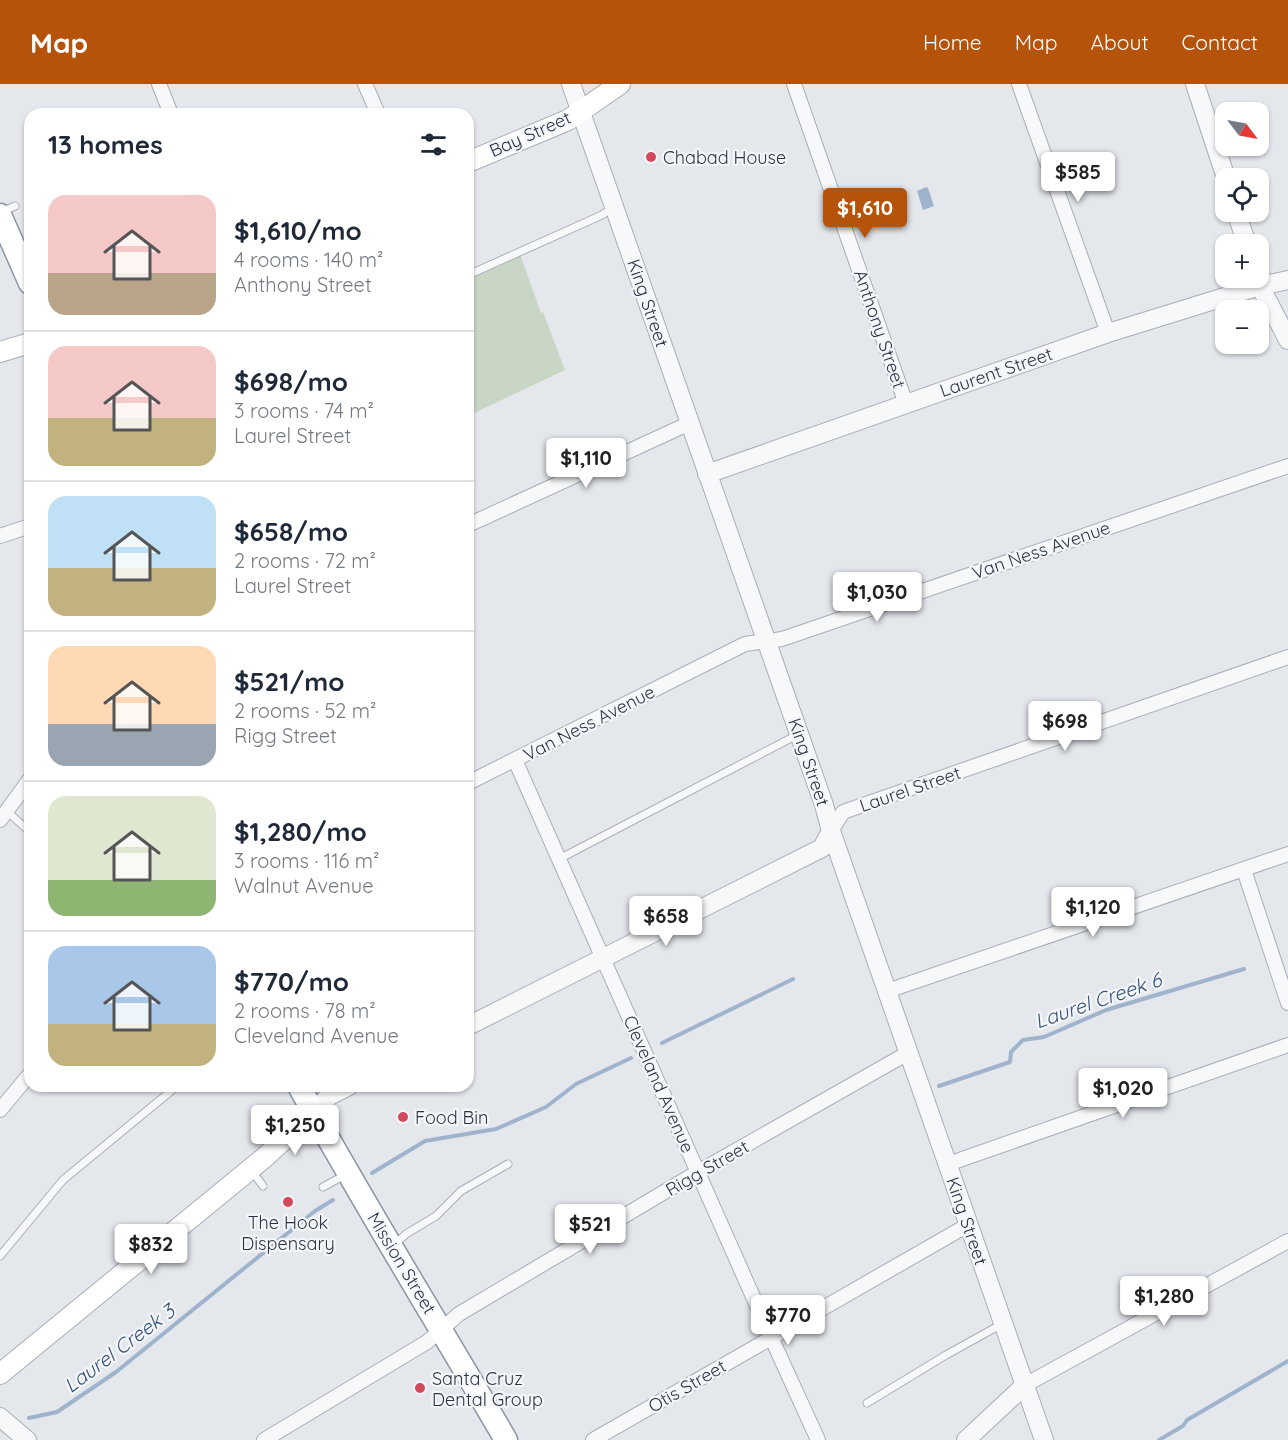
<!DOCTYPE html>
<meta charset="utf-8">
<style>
body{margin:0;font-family:Quicksand,sans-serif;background:#f6f6f7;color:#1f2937;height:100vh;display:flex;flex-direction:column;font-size:22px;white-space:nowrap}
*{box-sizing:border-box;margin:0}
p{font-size:20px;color:#747a83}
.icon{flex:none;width:33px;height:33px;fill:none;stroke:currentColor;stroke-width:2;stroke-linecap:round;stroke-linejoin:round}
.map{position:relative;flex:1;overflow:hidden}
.panel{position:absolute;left:24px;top:24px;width:450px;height:984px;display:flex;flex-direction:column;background:#fff;border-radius:18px;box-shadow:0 2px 4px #0004}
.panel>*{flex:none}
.needle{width:39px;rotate:122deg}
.tools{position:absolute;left:1215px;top:18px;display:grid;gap:12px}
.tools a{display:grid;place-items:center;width:54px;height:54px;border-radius:12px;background:#fff;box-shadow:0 2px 4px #0004;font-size:30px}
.price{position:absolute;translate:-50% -51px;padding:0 14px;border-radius:6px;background:#fff;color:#222;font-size:20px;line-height:39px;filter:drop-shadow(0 2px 3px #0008)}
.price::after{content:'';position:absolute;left:50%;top:36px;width:18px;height:14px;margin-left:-9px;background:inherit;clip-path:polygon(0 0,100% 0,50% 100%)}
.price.on{background:#b45309;color:#fff}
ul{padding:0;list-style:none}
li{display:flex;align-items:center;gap:18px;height:150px;padding:0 24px}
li+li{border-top:2px solid #e0e1e3}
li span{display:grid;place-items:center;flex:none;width:168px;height:120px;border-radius:18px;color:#555}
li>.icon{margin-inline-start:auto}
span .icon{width:72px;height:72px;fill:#fffc;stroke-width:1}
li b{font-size:26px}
h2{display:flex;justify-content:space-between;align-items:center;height:72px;padding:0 24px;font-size:26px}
header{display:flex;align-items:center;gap:36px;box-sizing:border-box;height:84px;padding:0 30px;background:#b45309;color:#fff}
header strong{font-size:28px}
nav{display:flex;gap:33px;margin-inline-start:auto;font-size:21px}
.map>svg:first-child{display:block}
.green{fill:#c9d6c5}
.water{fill:#9fb4cc}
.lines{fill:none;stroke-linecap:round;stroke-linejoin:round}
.stream{stroke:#9fb4cc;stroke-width:4}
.service-casing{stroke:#a9aeb7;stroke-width:9}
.minor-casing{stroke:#a9aeb7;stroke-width:16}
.tertiary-casing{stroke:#a9aeb7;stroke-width:20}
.secondary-casing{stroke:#a9aeb7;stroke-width:22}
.trunk-casing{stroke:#8b94a3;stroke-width:25}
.service{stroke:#f7f8fa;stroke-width:7}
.minor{stroke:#f7f8fa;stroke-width:14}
.tertiary{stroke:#f7f8fa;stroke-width:18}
.secondary{stroke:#fff;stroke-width:20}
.trunk{stroke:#fff;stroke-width:22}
.poi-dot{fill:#d1495b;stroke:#f4f6f9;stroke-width:2}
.labels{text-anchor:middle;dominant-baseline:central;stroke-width:4.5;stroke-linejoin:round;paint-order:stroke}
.street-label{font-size:18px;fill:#2b3445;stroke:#f4f6f9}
.poi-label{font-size:18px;fill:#2b3445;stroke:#f4f6f9;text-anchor:start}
.water-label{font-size:20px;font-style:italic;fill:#34527a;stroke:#f4f6f9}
</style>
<header>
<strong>Map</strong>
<nav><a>Home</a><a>Map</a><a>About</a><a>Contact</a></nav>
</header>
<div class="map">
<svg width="1288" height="1356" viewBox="0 0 1288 1356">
<rect width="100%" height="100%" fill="#e4e7ec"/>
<path class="green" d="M596,130L520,170L541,229L543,228L565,286L468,332V187Z"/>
<path class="water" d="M926,103L928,104L934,122L923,126L917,107Z"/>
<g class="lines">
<path class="stream" d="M662,959L793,895
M939,1002L1010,978L1011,968L1023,956L1044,953L1106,926L1244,885
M372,1089L425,1057L496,1045L546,1023L576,1000L631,974
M29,1334L57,1328L116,1288L315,1127L333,1116
M1159,1356L1183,1342L1187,1336L1288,1277"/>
<g class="service-casing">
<path id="service" d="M1,128L15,122
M468,191L602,131L614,123
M11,731L29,747
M559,775L799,650
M252,1087L263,1102
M323,1103L345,1091
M394,1161L406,1150L436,1132L461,1107L508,1080
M0,1172L63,1096L177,1002
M867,1319L946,1271L1002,1240"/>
</g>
<g class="minor-casing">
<path id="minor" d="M159,0L171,30
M365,0L378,30
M794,0L906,320
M1019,0L1108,249
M468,441L690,339
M0,452L30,442
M515,676L766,1242L818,1356
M468,699L745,560L782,555L1288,382
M0,736L30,695
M831,747L843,728L1288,573
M1244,786L1288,919
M887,907L1288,770
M0,1026L30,990
M948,1080L1288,961
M1025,1301L1288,1157
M264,1356L427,1258L459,1230L698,1088L908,969
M593,1356L968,1141"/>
</g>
<g class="tertiary-casing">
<path id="tertiary" d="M571,0L824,721L831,747L1044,1356
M1195,0L1226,94
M1236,128L1247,160
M1258,194L1260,202L1288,256
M707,390L1108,249L1260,202L1288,196
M468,942L822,764L831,747
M313,1029L329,1012L349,1002
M0,1333L27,1356
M966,1356L1025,1301"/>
</g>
<g class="secondary-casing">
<path id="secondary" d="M468,78L568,36L620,0
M0,268L30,259
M0,1290L264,1074L313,1029"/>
</g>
<g class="trunk-casing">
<path id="trunk" d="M0,131L30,199
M299,1002C365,1122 437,1238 506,1356"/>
</g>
<use href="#service" class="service"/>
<use href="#minor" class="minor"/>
<use href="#tertiary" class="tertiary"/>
<use href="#secondary" class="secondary"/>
<use href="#trunk" class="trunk"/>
</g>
<g class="poi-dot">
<circle cx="651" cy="73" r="6"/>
<circle cx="403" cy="1033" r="6"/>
<circle cx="288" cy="1118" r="6"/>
<circle cx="420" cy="1304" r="6"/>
</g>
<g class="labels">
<g class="street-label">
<text transform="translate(530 50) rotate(-24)">Bay Street</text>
<text transform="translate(648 219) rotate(71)">King Street</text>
<text transform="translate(880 245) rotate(71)">Anthony Street</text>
<text transform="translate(996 288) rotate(-19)">Laurent Street</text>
<text transform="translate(1041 466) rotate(-19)">Van Ness Avenue</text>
<text transform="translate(589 639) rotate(-27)">Van Ness Avenue</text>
<text transform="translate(809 678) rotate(71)">King Street</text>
<text transform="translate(910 705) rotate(-19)">Laurel Street</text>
<text transform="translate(659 1000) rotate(66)">Cleveland Avenue</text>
<text transform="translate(707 1084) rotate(-30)">Rigg Street</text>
<text transform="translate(967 1137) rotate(71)">King Street</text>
<text transform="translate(402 1179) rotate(59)">Mission Street</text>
<text transform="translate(687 1302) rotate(-30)">Otis Street</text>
</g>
<g class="poi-label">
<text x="663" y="73">Chabad House</text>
<text x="415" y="1033">Food Bin</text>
<text x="288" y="1138" text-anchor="middle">The Hook<tspan x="288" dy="21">Dispensary</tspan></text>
<text x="432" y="1294">Santa Cruz<tspan x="432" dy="21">Dental Group</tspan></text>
</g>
<g class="water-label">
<text transform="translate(1098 916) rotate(-19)">Laurel Creek 6</text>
<text transform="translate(119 1264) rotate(-37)">Laurel Creek 3</text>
</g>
</g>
</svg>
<div class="tools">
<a><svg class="needle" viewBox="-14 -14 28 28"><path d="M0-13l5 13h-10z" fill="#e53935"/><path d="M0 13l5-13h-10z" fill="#747a83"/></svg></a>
<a><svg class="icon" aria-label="locate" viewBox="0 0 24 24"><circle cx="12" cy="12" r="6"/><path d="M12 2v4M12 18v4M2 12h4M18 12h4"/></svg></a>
<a>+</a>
<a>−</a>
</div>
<b class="price" style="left:1078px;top:119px">$585</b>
<b class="price on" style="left:865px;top:155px">$1,610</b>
<b class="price" style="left:586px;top:405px">$1,110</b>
<b class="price" style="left:877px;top:539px">$1,030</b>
<b class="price" style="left:1065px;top:668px">$698</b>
<b class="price" style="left:1093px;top:854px">$1,120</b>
<b class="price" style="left:666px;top:863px">$658</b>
<b class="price" style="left:1123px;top:1035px">$1,020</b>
<b class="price" style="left:295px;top:1072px">$1,250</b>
<b class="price" style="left:590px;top:1171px">$521</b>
<b class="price" style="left:151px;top:1191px">$832</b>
<b class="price" style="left:1164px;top:1243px">$1,280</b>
<b class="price" style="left:788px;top:1262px">$770</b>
<section class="panel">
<h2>13 homes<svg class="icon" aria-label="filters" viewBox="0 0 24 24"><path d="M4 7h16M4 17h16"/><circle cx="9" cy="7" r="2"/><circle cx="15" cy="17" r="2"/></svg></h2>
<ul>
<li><span style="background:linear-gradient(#f6c9c9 65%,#b9a48a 0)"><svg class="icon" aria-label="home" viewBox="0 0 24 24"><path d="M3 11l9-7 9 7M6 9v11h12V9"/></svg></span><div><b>$1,610/mo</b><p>4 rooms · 140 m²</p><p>Anthony Street</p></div></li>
<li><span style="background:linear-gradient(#f6c9c9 60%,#c2b280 0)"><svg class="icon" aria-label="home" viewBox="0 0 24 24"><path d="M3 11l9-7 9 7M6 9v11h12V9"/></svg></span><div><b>$698/mo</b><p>3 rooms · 74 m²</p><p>Laurel Street</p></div></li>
<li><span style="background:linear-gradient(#bfe0f5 60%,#c2b280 0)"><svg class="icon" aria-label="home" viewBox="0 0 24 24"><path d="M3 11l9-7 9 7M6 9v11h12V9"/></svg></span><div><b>$658/mo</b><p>2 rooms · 72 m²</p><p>Laurel Street</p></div></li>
<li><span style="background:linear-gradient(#ffd9b3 65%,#9aa5b1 0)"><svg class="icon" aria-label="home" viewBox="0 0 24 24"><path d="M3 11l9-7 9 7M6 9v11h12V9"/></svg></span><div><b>$521/mo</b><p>2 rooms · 52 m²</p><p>Rigg Street</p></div></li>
<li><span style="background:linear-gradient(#dfe7d0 70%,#8fb573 0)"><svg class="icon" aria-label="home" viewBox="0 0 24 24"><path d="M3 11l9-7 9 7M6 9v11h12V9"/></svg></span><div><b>$1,280/mo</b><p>3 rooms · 116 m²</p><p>Walnut Avenue</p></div></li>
<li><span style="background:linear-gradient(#a9c7e8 65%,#c2b280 0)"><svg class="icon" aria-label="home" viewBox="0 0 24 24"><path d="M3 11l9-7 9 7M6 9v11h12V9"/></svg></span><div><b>$770/mo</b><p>2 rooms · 78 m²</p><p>Cleveland Avenue</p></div></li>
</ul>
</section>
</div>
